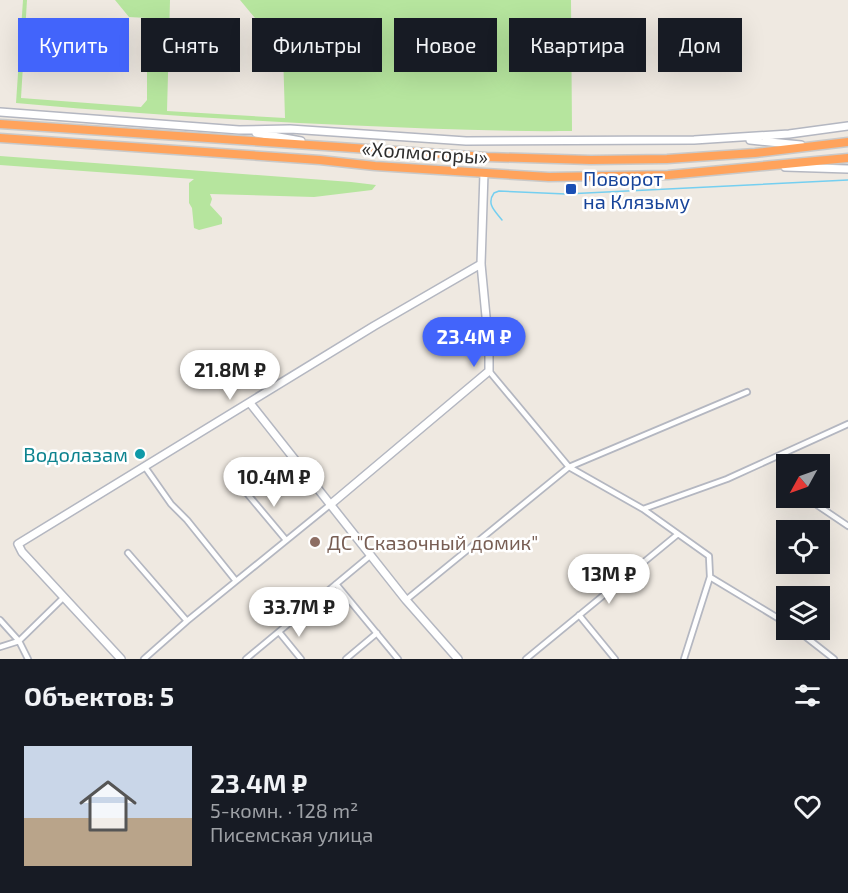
<!DOCTYPE html>
<html lang="ru">
<meta charset="utf-8">
<style>
body{margin:0;font-family:"Exo 2",sans-serif;background:#242831;color:#f1f3f6;height:100vh;display:flex;flex-direction:column;font-size:22px;white-space:nowrap}
*{box-sizing:border-box;margin:0}
p{font-size:20px;color:#9ea1a6}
.icon{flex:none;width:33px;height:33px;fill:none;stroke:currentColor;stroke-width:2;stroke-linecap:round;stroke-linejoin:round}
.map{position:relative;height:659px;overflow:hidden}
.drawer{display:flex;flex-direction:column;background:#171b24;flex:1}
.drawer>*{flex:none}
.top-card{position:absolute;left:18px;top:18px;width:813px;height:54px;display:flex;gap:12px}
.needle{width:39px;rotate:230deg}
.tools{position:absolute;left:776px;top:454px;display:grid;gap:12px}
.tools a{display:grid;place-items:center;width:54px;height:54px;border-radius:0px;background:#171b24;box-shadow:0 6px 24px #0002;font-size:30px}
.price{position:absolute;translate:-50% -51px;padding:0 14px;border-radius:21px;background:#fff;color:#222;font-size:20px;line-height:39px;filter:drop-shadow(0 2px 3px #0008)}
.price::after{content:'';position:absolute;left:50%;top:36px;width:18px;height:14px;margin-left:-9px;background:inherit;clip-path:polygon(0 0,100% 0,50% 100%)}
.price.selected{background:#4264fb;color:#fff}
ul{padding:0;list-style:none}
li{display:flex;align-items:center;gap:18px;height:150px;padding:0 24px}
li span{display:grid;place-items:center;flex:none;width:168px;height:120px;border-radius:0px;color:#555}
li>.icon{margin-inline-start:auto}
span .icon{width:72px;height:72px;fill:#fffc;stroke-width:1}
li b{font-size:26px}
h2{display:flex;justify-content:space-between;align-items:center;height:72px;padding:0 24px;font-size:26px}
.tag{padding:0 21px;border-radius:0px;background:#171b24;box-shadow:0 6px 24px #0002;font-size:21px;line-height:54px}
.tag.selected{background:#4264fb;color:#fff}
.map>svg:first-child{display:block}
.green{fill:#b6e59e}
.lines{fill:none;stroke-linecap:round;stroke-linejoin:round}
.stream{stroke:#75cff0;stroke-width:1.5}
.street-casing{stroke:#b4b7c1;stroke-width:8}
.secondary-casing{stroke:#b4b7c1;stroke-width:10}
.highway-casing{stroke:#c9c9c9;stroke-width:11}
.street{stroke:#fff;stroke-width:4.5}
.secondary{stroke:#fff;stroke-width:7}
.highway{stroke:#ffa35c;stroke-width:8}
.transit-dot{fill:#1a4fb4;stroke:#fff;stroke-width:2}
.culture-dot{fill:#0f9aa8;stroke:#fff;stroke-width:2}
.education-dot{fill:#8d6e63;stroke:#fff;stroke-width:2}
.labels{text-anchor:middle;dominant-baseline:central;stroke-width:5;stroke-linejoin:round;paint-order:stroke}
.street-label{font-size:20px;fill:#2e2e2e;stroke:#fff}
.transit-label{font-size:20px;fill:#164399;stroke:#fff;text-anchor:start}
.culture-label{font-size:20px;fill:#0d838f;stroke:#fff;text-anchor:end}
.education-label{font-size:20px;fill:#785e54;stroke:#fff;text-anchor:start}
</style>
<div class="map">
<svg width="848" height="659" viewBox="0 0 848 659">
<rect width="100%" height="100%" fill="#efe9e1"/>
<path class="green" d="M23,0H27L21,98L141,107L147,100V18L129,17L115,0H170L167,111L285,118L283,52L240,0H571L572,131C496,132 420,128 344,125C235,120 125,113 16,103Z
M0,156L351,182L376,185L372,190L314,197L210,194L212,199L210,205L222,218V224L199,230L194,228L192,208L189,203V183L194,179L0,165Z"/>
<g class="lines">
<path class="stream" d="M502,220C495,211 486,204 494,193L499,191L566,194L848,180"/>
<g class="street-casing">
<path id="street" d="M489,371L569,467L643,509L709,556L710,577L684,659
M145,467L171,504L187,520L236,581
M245,491L286,540
M817,505L848,526
M643,509L727,479L848,424
M128,553L187,621
M710,577L786,623
M336,584L398,659
M406,600L569,467L747,392
M579,615L615,659
M0,620L19,641L28,659
M797,630L834,659
M279,632L301,659
M0,647L19,641L63,598
M144,659L187,621L331,504
M246,659L371,555
M346,659L377,633
M526,659L678,534"/>
</g>
<g class="secondary-casing">
<path id="secondary" d="M0,112L239,130L290,129L466,141L694,140L789,134L848,126
M256,133L301,141
M750,140L801,145
M785,167L848,169
M250,403L406,600L458,659
M331,504L489,371V348L481,264L484,173
M121,659L22,552L18,544L374,326L481,264"/>
</g>
<g class="highway-casing">
<path id="highway" d="M0,124L487,157L591,160L667,159L755,153L848,142
M0,138L320,160L375,166L549,177L668,175L848,158"/>
</g>
<use href="#street" class="street"/>
<use href="#secondary" class="secondary"/>
<use href="#highway" class="highway"/>
</g>
<rect class="transit-dot" x="565" y="183" width="12" height="12" rx="3"/>
<circle class="culture-dot" cx="140" cy="454" r="6"/>
<circle class="education-dot" cx="315" cy="542" r="6"/>
<g class="labels">
<g class="street-label">
<text transform="translate(425 152) rotate(4)">«Холмогоры»</text>
</g>
<g class="transit-label">
<text x="583" y="178">Поворот<tspan x="583" dy="23">на Клязьму</tspan></text>
</g>
<g class="culture-label">
<text x="128" y="454">Водолазам</text>
</g>
<g class="education-label">
<text x="327" y="542">ДС "Сказочный домик"</text>
</g>
</g>
</svg>
<div class="tools">
<a><svg class="needle" viewBox="-14 -14 28 28"><path d="M0-13l5 13h-10z" fill="#e53935"/><path d="M0 13l5-13h-10z" fill="#9ea1a6"/></svg></a>
<a><svg class="icon" aria-label="locate" viewBox="0 0 24 24"><circle cx="12" cy="12" r="6"/><path d="M12 2v4M12 18v4M2 12h4M18 12h4"/></svg></a>
<a><svg class="icon" aria-label="layers" viewBox="0 0 24 24"><path d="M12 4l9 5-9 5-9-5zM3 14l9 5 9-5"/></svg></a>
</div>
<b class="price selected" style="left:474px;top:368px">23.4M ₽</b>
<b class="price" style="left:230px;top:401px">21.8M ₽</b>
<b class="price" style="left:274px;top:508px">10.4M ₽</b>
<b class="price" style="left:609px;top:605px">13M ₽</b>
<b class="price" style="left:299px;top:638px">33.7M ₽</b>
<div class="top-card">
<a class="tag selected">Купить</a>
<a class="tag">Снять</a>
<a class="tag">Фильтры</a>
<a class="tag">Новое</a>
<a class="tag">Квартира</a>
<a class="tag">Дом</a>
</div>
</div>
<section class="drawer">
<h2>Объектов: 5<svg class="icon" aria-label="filters" viewBox="0 0 24 24"><path d="M4 7h16M4 17h16"/><circle cx="9" cy="7" r="2"/><circle cx="15" cy="17" r="2"/></svg></h2>
<ul>
<li><span style="background:linear-gradient(#c9d6e8 60%,#b9a48a 0)"><svg class="icon" aria-label="home" viewBox="0 0 24 24"><path d="M3 11l9-7 9 7M6 9v11h12V9"/></svg></span><div><b>23.4M ₽</b><p>5-комн. · 128 m²</p><p>Писемская улица</p></div><svg class="icon" aria-label="heart" viewBox="0 0 24 24"><path d="M12 20l-8-8c-3-5 5-10 8-4 3-6 11-1 8 4z"/></svg></li>
</ul>
</section>
